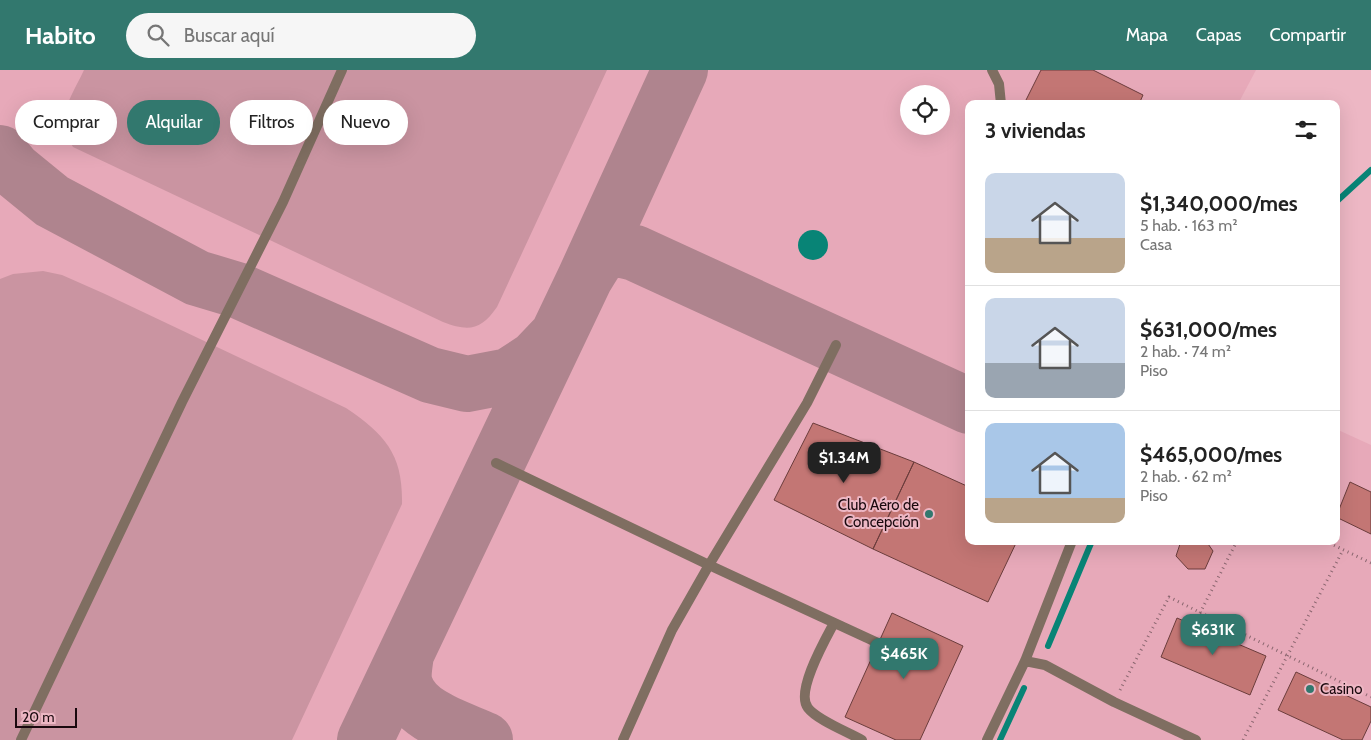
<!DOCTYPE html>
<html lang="es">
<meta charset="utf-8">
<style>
body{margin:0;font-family:Cabin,sans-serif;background:#f6f6f6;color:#222;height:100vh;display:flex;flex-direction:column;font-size:19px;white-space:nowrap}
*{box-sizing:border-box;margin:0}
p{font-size:16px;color:#767676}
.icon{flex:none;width:28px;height:28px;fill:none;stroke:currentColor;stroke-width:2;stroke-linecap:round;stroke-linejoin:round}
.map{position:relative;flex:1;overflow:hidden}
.sheet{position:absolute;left:965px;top:30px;width:375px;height:445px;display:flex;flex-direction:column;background:#fff;border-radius:10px;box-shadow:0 5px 20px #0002}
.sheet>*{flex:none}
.guide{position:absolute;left:15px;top:30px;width:475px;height:45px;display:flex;gap:10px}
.buttons{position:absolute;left:900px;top:15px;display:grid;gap:10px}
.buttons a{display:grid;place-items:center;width:50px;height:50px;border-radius:50%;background:#fff;box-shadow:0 5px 20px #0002;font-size:25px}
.scale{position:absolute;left:15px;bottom:12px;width:62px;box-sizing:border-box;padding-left:5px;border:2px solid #1a090e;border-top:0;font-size:14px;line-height:18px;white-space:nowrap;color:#1a090e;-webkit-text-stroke:4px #edb7c4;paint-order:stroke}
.price{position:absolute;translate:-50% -42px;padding:0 11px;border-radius:10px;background:#32786e;color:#fff;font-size:16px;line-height:32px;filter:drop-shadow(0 1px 2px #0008)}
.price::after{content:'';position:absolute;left:50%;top:30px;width:15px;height:11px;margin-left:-8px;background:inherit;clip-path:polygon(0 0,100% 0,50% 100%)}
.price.active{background:#222;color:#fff}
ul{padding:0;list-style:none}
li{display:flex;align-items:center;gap:15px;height:125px;padding:0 20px}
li+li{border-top:1px solid #e0e0e0}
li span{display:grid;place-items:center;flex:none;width:140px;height:100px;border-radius:10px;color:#555}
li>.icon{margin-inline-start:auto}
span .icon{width:60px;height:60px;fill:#fffc;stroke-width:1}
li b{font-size:21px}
h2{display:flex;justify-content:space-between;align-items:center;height:60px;padding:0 20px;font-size:21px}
.pill{padding:0 18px;border-radius:22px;background:#fff;box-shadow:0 5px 20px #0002;font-size:18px;line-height:45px}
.pill.active{background:#32786e;color:#fff}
header{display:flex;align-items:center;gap:30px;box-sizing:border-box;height:70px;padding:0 25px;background:#32786e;color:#fff}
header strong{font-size:24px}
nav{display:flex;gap:28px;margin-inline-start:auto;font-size:18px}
.search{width:350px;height:45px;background:#f6f6f6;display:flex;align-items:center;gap:12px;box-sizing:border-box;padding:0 18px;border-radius:28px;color:#767676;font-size:19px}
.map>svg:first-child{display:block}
.built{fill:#e7a9b9;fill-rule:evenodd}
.green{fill:#ca94a1}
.water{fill:#088476}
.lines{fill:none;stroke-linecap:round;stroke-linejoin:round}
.stream{stroke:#088476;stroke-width:6}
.taxiway{stroke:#af848e;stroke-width:56}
.building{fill:#c37674;stroke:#6b3d3c}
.path{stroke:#8a666f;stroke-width:3;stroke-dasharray:1 4;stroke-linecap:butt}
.service{stroke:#7f6e61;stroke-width:10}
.poi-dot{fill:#32786e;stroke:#edb7c4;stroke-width:2}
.labels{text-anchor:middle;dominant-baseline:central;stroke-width:4;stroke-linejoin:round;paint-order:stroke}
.poi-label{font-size:15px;fill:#1a090e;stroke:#edb7c4;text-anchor:end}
</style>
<header>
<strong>Habito</strong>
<div class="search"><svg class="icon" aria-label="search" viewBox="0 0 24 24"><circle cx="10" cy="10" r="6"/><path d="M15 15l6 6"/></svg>Buscar aquí</div>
<nav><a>Mapa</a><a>Capas</a><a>Compartir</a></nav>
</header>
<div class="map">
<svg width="1371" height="670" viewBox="0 0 1371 670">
<rect width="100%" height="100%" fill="#edb7c4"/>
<path class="built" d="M0,0H1256L1238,34H969V471H1336V359L1371,375V670H0ZM909,24H941V56H909Z"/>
<path class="green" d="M84,0H607L497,237C481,260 469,262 443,252L73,77C54,47 71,28 84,0Z
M43,201L62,205L105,224L346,338C386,365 403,385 402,434L292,670H0V209L13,204Z"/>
<path class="water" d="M798 175a15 15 0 1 1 30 0a15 15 0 1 1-30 0Z"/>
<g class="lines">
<path class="stream" d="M1336,132L1371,100
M1048,576L1092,471
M1000,670L1024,618"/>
<path class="taxiway" d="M0,83L14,100L52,131L197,208L237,220L430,305L467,314L509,306L535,289L555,268
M585,208C601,182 603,174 635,183L969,336
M406,584C405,594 402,605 405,615C414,646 459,658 485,670
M365,670L585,208L680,0"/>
</g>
<path class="building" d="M1041,0H1093L1143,25L1139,34H1024Z
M813,353L914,392L873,479L774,430Z
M914,392L969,417V471H1017L988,532L873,479Z
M1350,412L1371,422V464L1336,447Z
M1181,471H1206L1213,481L1205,499H1188L1176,486Z
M892,543L963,576L920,670H896L845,647Z
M1177,548L1266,586L1250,625L1161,587Z
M1296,602L1371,637V651L1362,670H1343L1278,640Z"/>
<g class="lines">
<path class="path" d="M1325,471L1371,493
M1200,543L1237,471
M1120,620L1169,527L1371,627
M1243,670L1343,480"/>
<path class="service" d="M992,0L999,14L1001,34
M496,393L709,495L878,573
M834,553C825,570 795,622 808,638C817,650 848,662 862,670
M1025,591L1045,595L1114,632L1196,670
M21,670L182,332L283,132L342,0
M623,670L672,560L709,495L807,333L836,275
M987,670L1025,591L1072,471"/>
</g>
<g class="poi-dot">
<circle cx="929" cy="444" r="5"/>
<circle cx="1310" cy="619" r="5"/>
</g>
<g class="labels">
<g class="poi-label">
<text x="919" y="435">Club Aéro de<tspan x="919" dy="17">Concepción</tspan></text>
<text x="1320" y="619" text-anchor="start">Casino</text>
</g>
</g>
</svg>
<div class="buttons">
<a><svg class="icon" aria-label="locate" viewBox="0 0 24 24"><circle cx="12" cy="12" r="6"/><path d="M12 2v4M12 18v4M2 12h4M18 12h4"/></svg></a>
</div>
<div class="scale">20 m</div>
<b class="price active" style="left:844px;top:414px">$1.34M</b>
<b class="price" style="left:1213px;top:586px">$631K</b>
<b class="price" style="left:904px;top:610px">$465K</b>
<div class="guide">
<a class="pill">Comprar</a>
<a class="pill active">Alquilar</a>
<a class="pill">Filtros</a>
<a class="pill">Nuevo</a>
</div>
<section class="sheet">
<h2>3 viviendas<svg class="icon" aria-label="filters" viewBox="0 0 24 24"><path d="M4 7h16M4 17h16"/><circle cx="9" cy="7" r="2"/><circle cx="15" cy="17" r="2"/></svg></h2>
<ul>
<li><span style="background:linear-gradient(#c9d6e8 65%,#b9a48a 0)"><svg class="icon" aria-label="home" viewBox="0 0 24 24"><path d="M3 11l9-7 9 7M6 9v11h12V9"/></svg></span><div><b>$1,340,000/mes</b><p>5 hab. · 163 m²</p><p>Casa</p></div></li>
<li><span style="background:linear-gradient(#c9d6e8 65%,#9aa5b1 0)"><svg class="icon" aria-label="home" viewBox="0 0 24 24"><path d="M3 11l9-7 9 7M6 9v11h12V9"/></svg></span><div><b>$631,000/mes</b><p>2 hab. · 74 m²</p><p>Piso</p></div></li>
<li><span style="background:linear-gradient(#a9c7e8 75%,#b9a48a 0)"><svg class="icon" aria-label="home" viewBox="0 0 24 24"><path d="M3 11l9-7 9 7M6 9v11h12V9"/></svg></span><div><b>$465,000/mes</b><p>2 hab. · 62 m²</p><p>Piso</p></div></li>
</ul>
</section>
</div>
